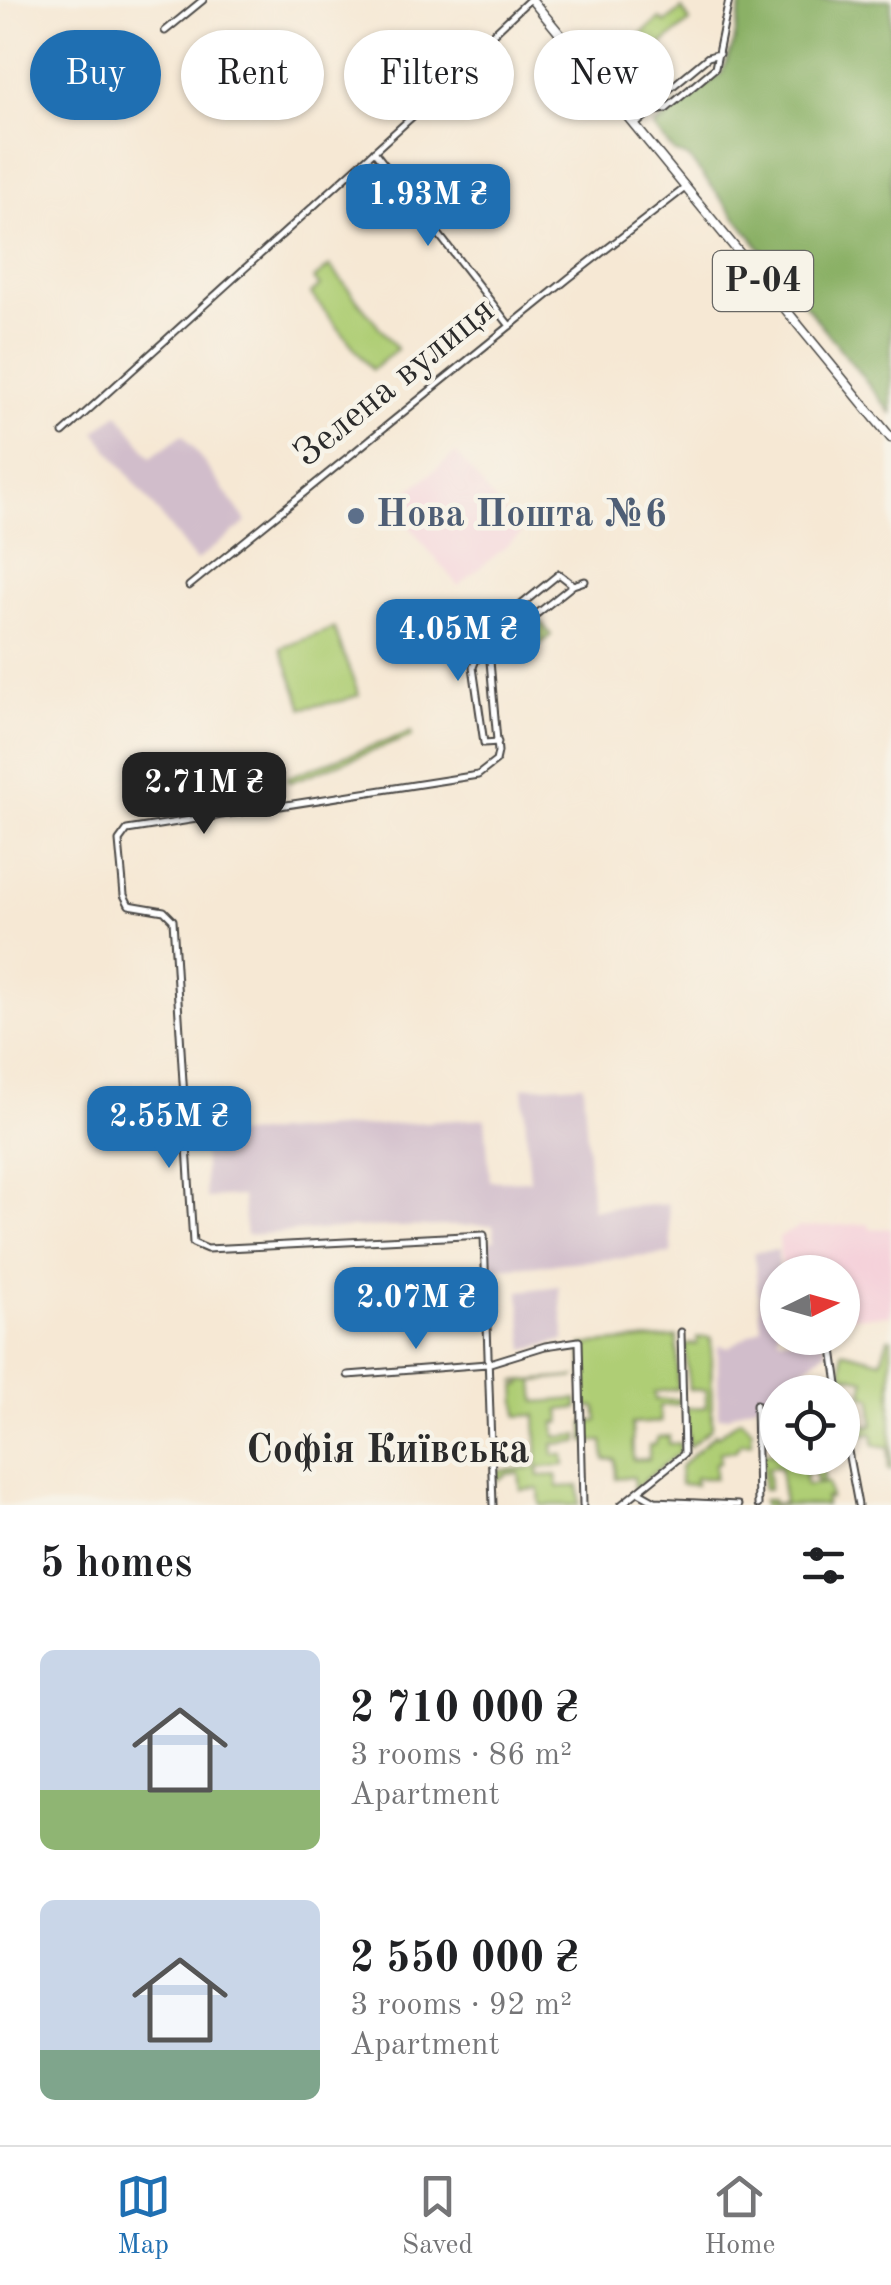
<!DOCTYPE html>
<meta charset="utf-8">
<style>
body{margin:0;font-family:"Old Standard TT",serif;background:#f2f2f2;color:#202124;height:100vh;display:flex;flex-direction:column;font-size:38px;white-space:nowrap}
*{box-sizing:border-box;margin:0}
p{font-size:32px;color:#757577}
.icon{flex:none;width:55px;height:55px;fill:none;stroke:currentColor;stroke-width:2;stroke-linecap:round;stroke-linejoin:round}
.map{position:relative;height:1505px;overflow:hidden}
.sheet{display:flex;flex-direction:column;background:#fff;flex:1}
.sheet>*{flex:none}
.banner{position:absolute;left:30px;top:30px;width:832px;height:90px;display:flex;gap:20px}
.needle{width:65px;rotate:85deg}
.buttons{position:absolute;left:760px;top:1255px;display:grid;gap:20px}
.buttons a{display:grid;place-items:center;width:100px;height:100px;border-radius:50%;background:#fff;box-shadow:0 2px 8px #0004;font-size:50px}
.price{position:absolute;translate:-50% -85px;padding:0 22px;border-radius:20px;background:#1f6fb2;color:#fff;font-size:32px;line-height:65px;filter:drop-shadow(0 2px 5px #0008)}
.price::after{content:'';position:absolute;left:50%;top:60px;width:30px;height:22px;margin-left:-15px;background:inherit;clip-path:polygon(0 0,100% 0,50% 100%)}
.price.on{background:#222;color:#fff}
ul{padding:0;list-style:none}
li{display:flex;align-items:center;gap:30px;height:250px;padding:0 40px}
li span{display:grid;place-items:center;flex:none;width:280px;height:200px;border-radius:15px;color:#555}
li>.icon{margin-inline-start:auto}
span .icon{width:120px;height:120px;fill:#fffc;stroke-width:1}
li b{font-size:42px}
h2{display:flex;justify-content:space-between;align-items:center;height:120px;padding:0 40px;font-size:42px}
.pill{padding:0 35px;border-radius:45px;background:#fff;box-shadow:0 2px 8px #0004;font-size:35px;line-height:90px}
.pill.on{background:#1f6fb2;color:#fff}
.tabs{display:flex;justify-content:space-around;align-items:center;height:140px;border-top:2px solid #e0e0e0;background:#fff;font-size:28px;color:#757577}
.tabs a{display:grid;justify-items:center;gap:5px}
.tabs .on{color:#1f6fb2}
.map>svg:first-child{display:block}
.built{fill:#f5cfd9}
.industrial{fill:#d1bdcb}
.green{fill:#afce75;stroke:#6d7c50;stroke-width:2.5}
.forest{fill:#8bb166;stroke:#5b6e48;stroke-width:2.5}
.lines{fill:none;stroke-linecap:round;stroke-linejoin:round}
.minor-casing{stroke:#494744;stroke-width:9}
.primary-casing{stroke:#494744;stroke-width:11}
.minor{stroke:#fff;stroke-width:5}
.primary{stroke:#fff;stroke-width:8}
.service-dot{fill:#5c6f8a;stroke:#f7f3e8;stroke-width:4}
.labels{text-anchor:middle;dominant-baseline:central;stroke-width:9;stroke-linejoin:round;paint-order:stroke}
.shield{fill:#f7f3e8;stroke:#686764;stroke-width:2.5}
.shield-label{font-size:35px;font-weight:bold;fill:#2b2b2b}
.street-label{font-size:38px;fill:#2b2b2b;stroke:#f7f3e8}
.service-label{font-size:38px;font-weight:bold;fill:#4e5e75;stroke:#f7f3e8;text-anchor:start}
.neighbourhood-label{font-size:40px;font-weight:bold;fill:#2b2b2b;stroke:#f7f3e8}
</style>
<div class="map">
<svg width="891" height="1505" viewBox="0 0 891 1505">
<rect width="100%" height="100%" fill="#f7f3e8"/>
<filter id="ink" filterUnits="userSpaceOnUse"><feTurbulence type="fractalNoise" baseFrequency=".01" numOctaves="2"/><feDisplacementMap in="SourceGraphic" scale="20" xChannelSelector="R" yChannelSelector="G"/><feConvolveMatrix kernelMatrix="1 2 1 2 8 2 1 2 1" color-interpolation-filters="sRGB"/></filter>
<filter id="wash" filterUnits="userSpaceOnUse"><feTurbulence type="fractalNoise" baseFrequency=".0048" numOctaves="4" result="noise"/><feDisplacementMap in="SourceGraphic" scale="40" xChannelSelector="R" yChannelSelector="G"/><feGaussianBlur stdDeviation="2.25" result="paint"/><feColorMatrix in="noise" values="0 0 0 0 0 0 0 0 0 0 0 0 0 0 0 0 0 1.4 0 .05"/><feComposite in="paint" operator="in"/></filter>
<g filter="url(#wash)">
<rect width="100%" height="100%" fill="#f6e8d4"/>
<path class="built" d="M456,453L521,534L458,586L392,505Z
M869,1224L870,1229L891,1228V1315L843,1317L842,1272H781L779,1237L799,1227Z"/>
<path class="industrial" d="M118,413L151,457L183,434L247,522L196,561L95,432Z
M583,1084L592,1209L668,1204L672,1254L488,1269L487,1241L495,1240L493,1225L349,1228L246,1235L242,1196L206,1198L202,1137L410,1123L485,1118L490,1181L530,1180L523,1087Z
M778,1250V1338H823L826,1351L756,1404L728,1416L718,1417V1345L729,1347L761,1328L754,1252Z
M559,1286L565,1340L525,1350L519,1291Z"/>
<path class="green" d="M682,9L690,22L651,53L638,36L660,19L665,23Z
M330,266L397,349L372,370L311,294L320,286L314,279Z
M537,618L551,635L521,660L507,643Z
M334,628L359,695L341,701L303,708L281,648Z
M411,732L412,736L290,782L287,780L288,777Z
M677,1337L678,1389L654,1392L655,1400L679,1399V1404L659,1406L661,1422L632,1424L633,1460L649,1459V1445H655L658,1437L669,1436V1444L680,1443V1452L634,1489L633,1477L616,1479L615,1459L605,1460L603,1441L585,1442L584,1423L598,1421L596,1407H584L582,1345Z
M711,1337L712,1428L689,1447L686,1408L706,1407V1390L689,1389L685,1345L697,1344V1338Z
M888,1338H891V1470L888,1469L889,1447L874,1445L873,1434H856V1444L853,1445L850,1424L873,1426L872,1398L863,1395L865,1380L843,1375L842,1351L881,1361Z
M576,1377L534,1381L536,1402L577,1399L578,1408L560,1410L561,1422L555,1424L556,1437L579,1435V1442L553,1444L554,1455H564L565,1465L538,1468L539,1476L556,1475L558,1487L579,1486V1505H540L539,1489L521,1490L519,1473L507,1474L496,1481V1471L538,1467L536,1415L518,1416L516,1386L522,1385L523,1382H514Z
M740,1419L752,1429L751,1443H741L735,1451L720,1452V1462L715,1463V1478H695V1485L680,1484V1467L715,1434L716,1437Z
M777,1452L778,1458H805L806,1463H823L824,1481L816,1482L815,1472L805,1473L806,1485L828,1483L830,1498H825V1505H763V1500H772L773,1504L784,1503L780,1467L768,1468L769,1489H763V1453Z"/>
<path class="forest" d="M742,0H891V413L688,157L675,153L653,127L722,73L734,43Z"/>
</g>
<g filter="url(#ink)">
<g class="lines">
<g class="minor-casing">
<path id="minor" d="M165,31L203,0
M650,112L666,109L715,68L729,0
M635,125L650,112L656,100L708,57L719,54
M374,151L510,326
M63,433L444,88L459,66L529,0
M189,586L569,278L685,188
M491,636L495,626L559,574L573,585
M498,645L573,585L585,581
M480,650L473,667L484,743L498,742
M491,655L484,654L479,647L482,639L493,637L498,645L490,661L498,752L496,761L478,775L127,830L119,841L124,895L129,905L164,911L173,920L193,1243L207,1249L484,1235L493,1505
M833,1349L839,1392
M348,1375L487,1364L545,1346L579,1341L583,1505
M756,1404L758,1505
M842,1419L858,1505
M639,1492L655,1501L738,1505
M621,1505L684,1454L681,1332"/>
</g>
<g class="primary-casing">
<path id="primary" d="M532,0L891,438"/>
</g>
<use href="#minor" class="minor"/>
<use href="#primary" class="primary"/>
</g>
</g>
<circle class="service-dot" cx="356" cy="516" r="10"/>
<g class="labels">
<rect class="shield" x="713" y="251" width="100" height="60" rx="8"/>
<g class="shield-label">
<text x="763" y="281">Р-04</text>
</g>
<g class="street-label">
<text transform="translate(395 383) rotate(-39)">Зелена вулиця</text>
</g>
<g class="service-label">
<text x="376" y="516">Нова Пошта №6</text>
</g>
<g class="neighbourhood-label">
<text x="388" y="1452">Софія Київська</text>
</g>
</g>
</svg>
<div class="buttons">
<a><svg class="needle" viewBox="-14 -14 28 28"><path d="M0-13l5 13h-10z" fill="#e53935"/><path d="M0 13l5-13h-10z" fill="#757577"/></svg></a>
<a><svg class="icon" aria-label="locate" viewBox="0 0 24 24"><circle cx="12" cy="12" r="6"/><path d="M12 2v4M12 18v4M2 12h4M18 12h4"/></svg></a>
</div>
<b class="price" style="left:428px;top:249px">1.93M ₴</b>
<b class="price" style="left:458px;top:684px">4.05M ₴</b>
<b class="price on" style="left:204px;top:837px">2.71M ₴</b>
<b class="price" style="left:169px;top:1171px">2.55M ₴</b>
<b class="price" style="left:416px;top:1352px">2.07M ₴</b>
<div class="banner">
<a class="pill on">Buy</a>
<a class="pill">Rent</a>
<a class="pill">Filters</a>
<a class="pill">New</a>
</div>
</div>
<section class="sheet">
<h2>5 homes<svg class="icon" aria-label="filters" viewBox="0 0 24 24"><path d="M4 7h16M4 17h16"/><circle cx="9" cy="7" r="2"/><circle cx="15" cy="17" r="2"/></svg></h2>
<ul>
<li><span style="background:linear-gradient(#c9d6e8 70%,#8fb573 0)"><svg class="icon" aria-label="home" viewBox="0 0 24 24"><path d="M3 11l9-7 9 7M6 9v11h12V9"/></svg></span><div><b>2 710 000 ₴</b><p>3 rooms · 86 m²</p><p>Apartment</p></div></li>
<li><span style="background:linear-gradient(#c9d6e8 75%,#7fa58c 0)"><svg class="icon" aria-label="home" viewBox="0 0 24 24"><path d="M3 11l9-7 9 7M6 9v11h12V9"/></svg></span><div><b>2 550 000 ₴</b><p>3 rooms · 92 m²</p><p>Apartment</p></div></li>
</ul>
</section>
<nav class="tabs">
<a class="on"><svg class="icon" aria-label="map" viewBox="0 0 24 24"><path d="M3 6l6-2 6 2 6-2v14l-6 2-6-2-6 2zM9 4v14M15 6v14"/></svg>Map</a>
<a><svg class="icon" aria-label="saved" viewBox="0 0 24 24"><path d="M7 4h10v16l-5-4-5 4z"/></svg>Saved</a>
<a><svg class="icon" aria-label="home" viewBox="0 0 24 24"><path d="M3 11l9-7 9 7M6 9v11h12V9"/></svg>Home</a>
</nav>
